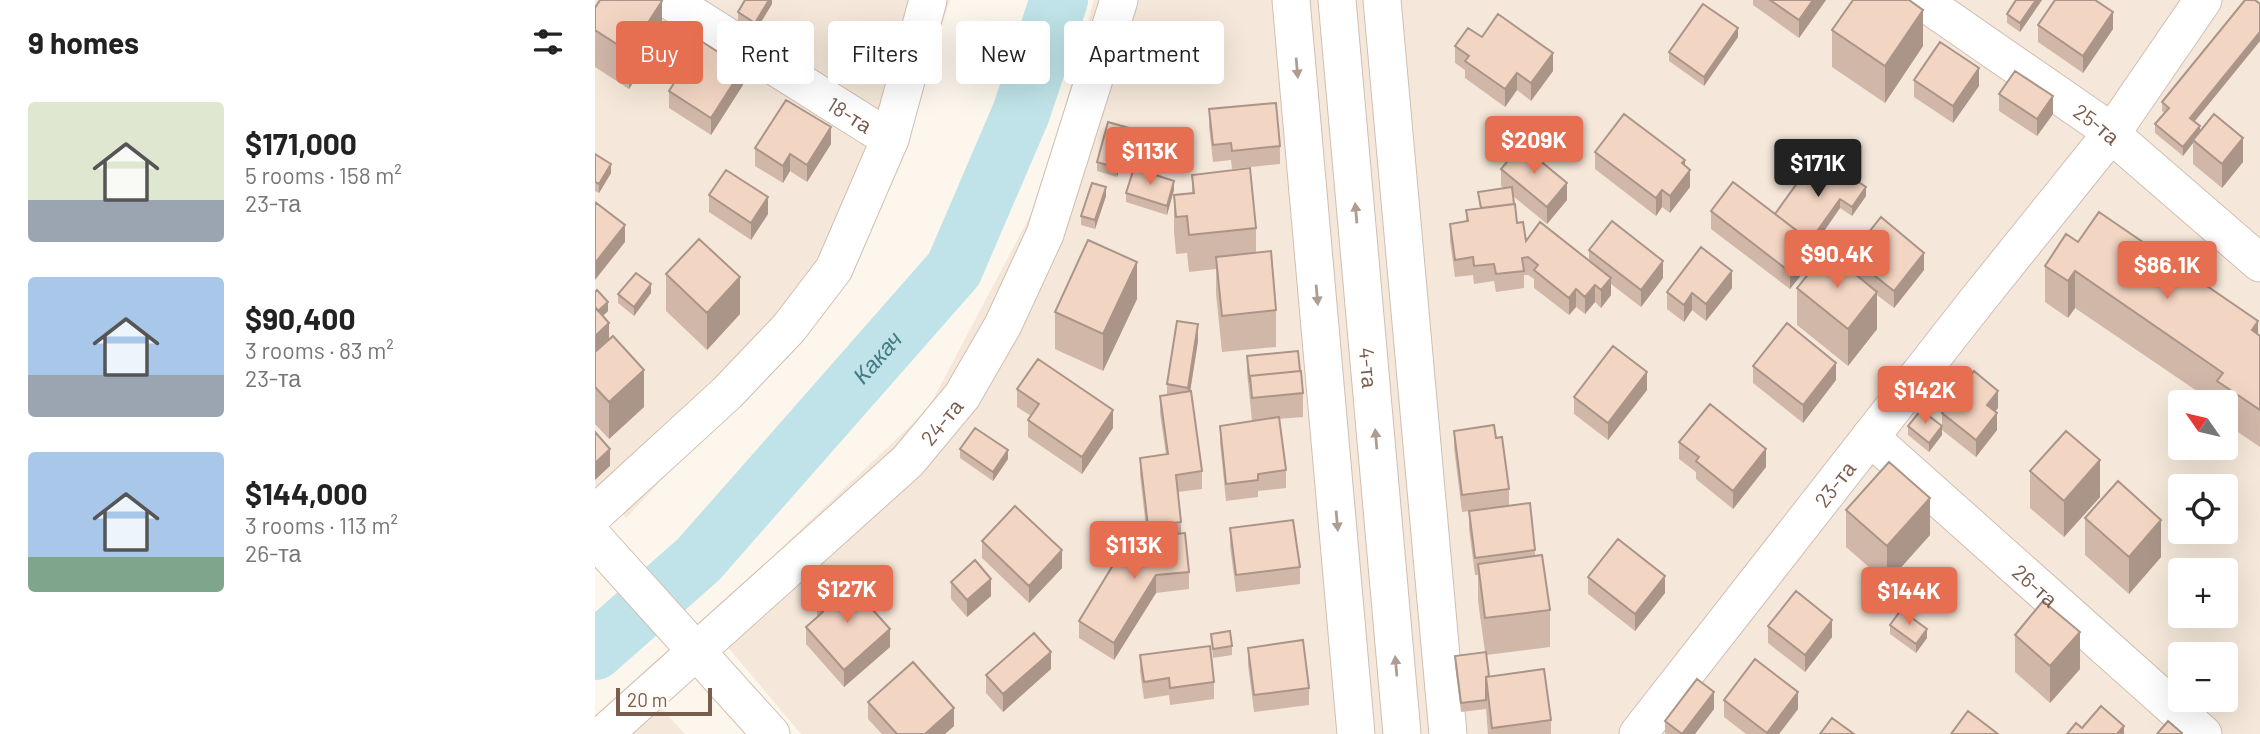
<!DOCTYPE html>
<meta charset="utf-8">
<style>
body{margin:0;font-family:Barlow,sans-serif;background:#f2f2f2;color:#222;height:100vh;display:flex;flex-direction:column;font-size:26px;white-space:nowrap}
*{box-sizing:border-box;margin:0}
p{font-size:23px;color:#767676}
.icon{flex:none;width:38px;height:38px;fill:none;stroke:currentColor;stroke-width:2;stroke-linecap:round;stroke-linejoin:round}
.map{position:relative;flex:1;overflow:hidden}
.drawer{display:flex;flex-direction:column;background:#fff;width:595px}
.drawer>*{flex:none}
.top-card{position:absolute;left:21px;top:21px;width:665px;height:63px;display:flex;gap:14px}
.needle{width:46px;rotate:304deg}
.controls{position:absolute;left:1573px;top:390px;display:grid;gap:14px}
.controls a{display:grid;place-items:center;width:70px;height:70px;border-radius:7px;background:#fff;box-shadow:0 7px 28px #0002;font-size:35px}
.scale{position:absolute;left:21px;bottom:18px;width:96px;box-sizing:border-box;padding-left:7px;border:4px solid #7a5c4d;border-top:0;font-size:19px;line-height:24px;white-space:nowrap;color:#7a5c4d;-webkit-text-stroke:5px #fffaf3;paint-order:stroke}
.price{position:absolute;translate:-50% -60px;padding:0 16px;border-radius:7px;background:#e76f51;color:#fff;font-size:23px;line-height:46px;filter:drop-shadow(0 2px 4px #0008)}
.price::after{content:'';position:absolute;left:50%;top:42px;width:21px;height:16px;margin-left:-10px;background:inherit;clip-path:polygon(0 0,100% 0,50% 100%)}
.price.on{background:#222;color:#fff}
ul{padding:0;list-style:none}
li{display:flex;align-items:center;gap:21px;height:175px;padding:0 28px}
li span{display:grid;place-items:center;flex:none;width:196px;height:140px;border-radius:7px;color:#555}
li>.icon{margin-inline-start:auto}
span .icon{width:84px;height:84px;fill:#fffc;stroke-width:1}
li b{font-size:30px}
h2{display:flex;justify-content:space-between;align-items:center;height:84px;padding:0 28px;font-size:30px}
.pill{padding:0 24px;border-radius:7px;background:#fff;box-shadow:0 7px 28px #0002;font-size:24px;line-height:63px}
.pill.on{background:#e76f51;color:#fff}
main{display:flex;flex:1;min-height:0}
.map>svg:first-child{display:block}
.residential{fill:#f5e8da;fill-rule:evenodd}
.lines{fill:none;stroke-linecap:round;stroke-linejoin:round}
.river{stroke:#bfe3e8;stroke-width:58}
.minor-casing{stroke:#d1beb0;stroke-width:39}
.minor{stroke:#fff;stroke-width:37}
.wall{fill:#d1b7a8}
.shaded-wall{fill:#aa9588}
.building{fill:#f3d5c3;stroke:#aa9588;stroke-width:2}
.oneway{fill:#af9d94}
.labels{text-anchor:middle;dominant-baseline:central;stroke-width:6;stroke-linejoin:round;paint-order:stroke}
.street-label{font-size:21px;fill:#7a5c4d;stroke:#fffaf3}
.water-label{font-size:23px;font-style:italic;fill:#437c86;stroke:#fffaf3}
</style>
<main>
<section class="drawer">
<h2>9 homes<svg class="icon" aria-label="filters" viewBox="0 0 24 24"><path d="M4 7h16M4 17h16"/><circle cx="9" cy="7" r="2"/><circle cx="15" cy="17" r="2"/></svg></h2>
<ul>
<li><span style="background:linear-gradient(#dfe7d0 70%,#9aa5b1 0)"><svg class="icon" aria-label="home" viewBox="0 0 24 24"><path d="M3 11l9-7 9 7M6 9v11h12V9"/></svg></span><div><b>$171,000</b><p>5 rooms · 158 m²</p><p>23-та</p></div></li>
<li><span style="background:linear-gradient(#a9c7e8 70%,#9aa5b1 0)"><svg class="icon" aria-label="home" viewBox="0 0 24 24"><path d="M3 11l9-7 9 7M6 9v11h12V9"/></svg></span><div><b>$90,400</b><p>3 rooms · 83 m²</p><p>23-та</p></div></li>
<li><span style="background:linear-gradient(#a9c7e8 75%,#7fa58c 0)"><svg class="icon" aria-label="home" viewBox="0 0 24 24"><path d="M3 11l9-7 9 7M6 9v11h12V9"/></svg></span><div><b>$144,000</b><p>3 rooms · 113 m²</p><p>26-та</p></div></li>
</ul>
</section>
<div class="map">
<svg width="1665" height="734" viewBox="0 0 1665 734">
<rect width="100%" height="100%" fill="#fdf6ec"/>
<path class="residential" d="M0,0H355L310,138L237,297L31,518L0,484Z
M499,0H1665V734H206L110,620L333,409L445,197ZM1586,402H1631V448H1586ZM1586,486H1631V532H1586ZM1586,570H1631V616H1586ZM1586,654H1631V700H1586Z
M45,685L90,734H0Z"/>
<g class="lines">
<path class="river" id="s1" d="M0,651L104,559L359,269L426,113L464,0"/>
<g class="minor-casing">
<g id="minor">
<path id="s2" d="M74,0L295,139"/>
<path d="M696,0L761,734"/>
<path id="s3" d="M742,0L807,734"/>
<path d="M787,0L853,734"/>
<path id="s4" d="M1326,0L1501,121L1665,263"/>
<path id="s5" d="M1275,437L1608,734"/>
<path d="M0,514L132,393L194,328L239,269L295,139L333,0"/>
<path d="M0,539L176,734"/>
<path id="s6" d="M9,734L313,461L367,396L408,325L450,234L524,0"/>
<path id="s7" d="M1043,734L1381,302L1516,134L1608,0"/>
</g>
</g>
<use href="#minor" class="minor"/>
</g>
<path class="wall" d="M177,0V4L160,32L143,21V12Z
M1158,0H1231L1204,38L1158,5Z
M1421,0H1447L1425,32L1412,23V14Z
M1665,4V41L1599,122L1605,132L1648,162L1627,188L1598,164V143L1588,156L1560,133V124L1570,113L1567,111V102Z
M0,8L67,38L34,89L0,67Z
M1443,25L1518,29L1488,73L1443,42Z
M1237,30L1328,46L1290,103L1237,67Z
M887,37L958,71L936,101L922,90L910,107L870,78V70L860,63V46Z
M1143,37L1109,86L1074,61V52Z
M1319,80L1384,86L1358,123L1319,97Z
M148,85L116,135L74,108V91Z
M1404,94L1458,114L1442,136L1404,111Z
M614,109L685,146V164L637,169L636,160L618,162L614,127Z
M534,137L522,177L502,171V162Z
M236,144L212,182L195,171L188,183L160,166V148Z
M1000,152L1090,166L1095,187L1075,213L1067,207L1061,216L1000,169Z
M0,154L16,173L4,193L0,191Z
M1218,161L1271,196L1257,216L1245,208L1218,247V260L1195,289L1116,229V211L1180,214Z
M906,169L972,200L952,224L918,196L922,223L931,241L994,261V250L1068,278L1046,307L1016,284V295L1006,308L1000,302L990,314L981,307L974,315L939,288V279L933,275H929V288L901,292L899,281L879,284L878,275L860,277L855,241V224L871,221V210L885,208L883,192L909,188L906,186Z
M597,175L661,228V253L681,310V347L627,352L621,294V269L594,272L592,253L581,254L579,232V195L597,193Z
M579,190L572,215L531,202V193Z
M114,195L173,214L156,240L114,212Z
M511,196L500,229L486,225V216Z
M1483,242L1665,336V447L1631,424V402H1618L1480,308L1473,318L1450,302V266Z
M1255,256L1329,270L1299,308L1282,295V329L1253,366L1202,325V288L1255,270Z
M71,274L145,314L112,350L71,311Z
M1137,288L1111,321L1097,310L1089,322L1072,309V292Z
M0,292L13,311L8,316L14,339L49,407L14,439L0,424Z
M56,293L39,316L23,303V294Z
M542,299L508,371L460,349V312Z
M603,341L595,391L607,471V489L583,492L586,522V533L594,572V589L561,593L519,660L484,638V621L552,537L545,475V458L571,455L565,413V396L572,395V384Z
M652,356L708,393V417L684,419L691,470V488L663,491V497L631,501L625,443V426L657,421L652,373Z
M1158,366L1241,380L1208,423L1158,383Z
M422,389L518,428L487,474L433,437V420L436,416L422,407Z
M1052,390L1013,440L979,414V397Z
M1403,408L1400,411L1402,430L1381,457L1347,430V435L1334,452L1313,435V426H1347V413Z
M859,431L901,438L914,489V506L867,512L859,448Z
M1084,442L1171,467L1138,509L1101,479V472L1084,459Z
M365,449L413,459L398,481L365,458Z
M1435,471L1505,497L1469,537L1435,508Z
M1251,510L1335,535L1292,583L1251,547Z
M874,511L940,550V556L955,610V647L891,655L894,676L956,720V734H893L891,709L866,712L860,665V656L890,652L883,601V575H880L874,529Z
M1490,518L1566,557L1534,594L1490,555Z
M635,528L705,567V584L641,592L635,546Z
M387,541L467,568L434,603L387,558Z
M993,577L1070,593L1040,631L993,594Z
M356,582L396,596L372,617L356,599Z
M222,605L295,647L249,687L211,644V627L222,617Z
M1295,625L1332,638L1321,653L1295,634Z
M1173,626L1237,637L1210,672L1173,643Z
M616,634L637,646V655L618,658Z
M1420,635L1485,669L1455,703L1420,672Z
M653,648L714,688V705L659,712L653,665Z
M545,655L619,682V699L575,705L574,695L549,699L545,672Z
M456,669L408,712L391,693V675Z
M1129,700L1203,709L1184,734H1151L1129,717Z
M273,702L359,726L350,734H287L273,719Z
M1119,709L1100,734H1070V721Z"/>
<path class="shaded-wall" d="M174,0H177V4L160,32V23Z
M1218,0H1231L1204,38V20Z
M1441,0H1447L1425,32V23Z
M67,1V38L34,89V52Z
M1328,10V46L1290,103V66Z
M1518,12V29L1488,73V56Z
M1143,28V37L1109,86V77Z
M1665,32V41L1595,127V118Z
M958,53V71L936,101V83Z
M148,68V85L116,135V118Z
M1384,68V86L1358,123V106Z
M922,73V90L910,107V89Z
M1458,96V114L1442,136V119Z
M1605,126V135L1598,140V143L1588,156V147Z
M236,127V144L212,182V165Z
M534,128V137L522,177V168Z
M1648,138V162L1627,188V164Z
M195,154V171L188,183V166Z
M1090,160V176L1095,170V187L1075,213V196L1087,163Z
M16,164V173L4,193V184Z
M579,181V190L572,215V206Z
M972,183V200L952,224V207Z
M511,187V196L500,229V220Z
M1271,187V196L1257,216V207Z
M1067,190V207L1061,216V198Z
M173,197V214L156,240V223Z
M1245,199V208L1218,247V260L1195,289V272Z
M30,225V242L0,280V263Z
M1329,253V270L1299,308V291Z
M1068,261V278L1046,307V290Z
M542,262V299L508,371V334Z
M1137,271V288L1111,321V304Z
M1480,271V308L1473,318V281Z
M145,277V314L112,350V313Z
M1016,278V295L1006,308V290Z
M56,284V293L39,316V307Z
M1000,285V302L990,314V297Z
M981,289V307L974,315V298Z
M1282,292V329L1253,366V329Z
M1097,293V310L1089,322V305Z
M13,302V311L0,323V314Z
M1663,321V358L1657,330Z
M14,323V340L0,353V336Z
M603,324V341L593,405V388Z
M1241,363V380L1208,423V405Z
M49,370V407L14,439V402Z
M1052,372V390L1013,440V423Z
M1403,391V408L1392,422V405Z
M518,410V428L487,474V457Z
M1402,413V430L1381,457V440Z
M1347,426V435L1334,452V443Z
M15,449V466L0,480V463Z
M1171,449V467L1138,509V491Z
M413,450V459L398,481V472Z
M1505,460V497L1469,537V501Z
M1335,498V535L1292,583V546Z
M1566,520V557L1534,594V557Z
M467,550V568L434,603V586Z
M561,575V593L519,660V643Z
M1070,576V593L1040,631V614Z
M396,579V596L372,617V600Z
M1237,620V637L1210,672V655Z
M295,629V647L249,687V670Z
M1332,629V638L1321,653V644Z
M1485,632V669L1455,703V666Z
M456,652V669L408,712V694Z
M1119,692V709L1100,734H1087Z
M1203,692V709L1184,734H1172Z
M359,708V726L350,734H330Z
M1529,726V734H1522Z"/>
<path class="building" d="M5,0H65L67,1L34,52L0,30V8Z
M150,0H174L160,23L143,12Z
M1175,0H1218L1204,20Z
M1258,0H1314L1328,10L1290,66L1237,30Z
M1421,0H1441L1425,23L1412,14Z
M1460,0H1500L1518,12L1488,56L1443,25Z
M1650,0H1660L1665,4V32L1595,118L1605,126L1588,147L1560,124L1574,108L1567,102Z
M1108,4L1143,28L1109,77L1074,52Z
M903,14L958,53L936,83L922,73L910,89L870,61L874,56L860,46L873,28L887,37Z
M106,41L148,68L116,118L74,91Z
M1345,42L1384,68L1358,106L1319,80Z
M1420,71L1458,96L1442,119L1404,94Z
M191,100L236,127L212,165L195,154L188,166L160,148Z
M681,103L685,146L637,151L636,143L618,145L614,109Z
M1029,114L1090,160L1087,163L1095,170L1075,196L1067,190L1061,198L1000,152Z
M1619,114L1648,138L1627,164L1598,140Z
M513,122L534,128L522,168L502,162Z
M926,145L972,183L952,207L906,169Z
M0,154L16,164L4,184L0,182Z
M1218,161L1235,173L1239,166L1271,187L1257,207L1245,199L1215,241L1180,214Z
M539,168L579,181L572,206L531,193Z
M655,168L661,228L594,235L592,216L581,217L579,195L599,193L597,175Z
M131,170L173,197L156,223L114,195Z
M1138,182L1218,243L1195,272L1116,211Z
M497,183L511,187L500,220L486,216Z
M917,187L919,204L886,208L883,192Z
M0,202L30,225L0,263Z
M920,204L922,223L928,222L931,241L945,222L1016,278L1006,290L1000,285L990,297L981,289L974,298L939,270L943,265L933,257L927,258L929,271L901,274L899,264L879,266L878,257L860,260L855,224L873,221L871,210Z
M1504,212L1663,321L1657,330L1665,336V410L1622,381L1628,373L1480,271L1473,281L1450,266L1471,234L1483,242Z
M1286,217L1329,253L1299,291L1255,256Z
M1017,221L1068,261L1046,290L994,250Z
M104,239L145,277L112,313L71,274Z
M493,240L542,262L508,334L460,312Z
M1106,247L1137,271L1111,304L1097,293L1089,305L1072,292Z
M676,251L681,310L627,316L621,257Z
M1232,251L1282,292L1253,329L1202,288Z
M41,273L56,284L39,307L23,294Z
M2,290L13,302L3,311L0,307V292Z
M0,307L14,323L0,336Z
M582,321L603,324L593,388L572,384Z
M1192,323L1241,363L1208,405L1158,366Z
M18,336L49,370L14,402L0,387V352Z
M1018,346L1052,372L1013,423L979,397Z
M703,351L705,371L655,376V383L652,356Z
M443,359L518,410L487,457L433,420L444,404L422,389Z
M706,371L708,393L657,398L655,376Z
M1379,371L1403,391L1392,405L1402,413L1381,440L1347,413Z
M596,391L607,471L581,475L586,522L553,526L545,458L573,454L565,396Z
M1115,404L1171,449L1138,491L1101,461L1104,457L1084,442Z
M1326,410L1347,426L1334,443L1313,426Z
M684,417L691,470L663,474V480L631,484L625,426Z
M899,425L901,438L907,437L914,489L867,495L859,431Z
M380,428L413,450L398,472L365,449Z
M1471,431L1505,460L1469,501L1435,471Z
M0,432L15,449L0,463Z
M1294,462L1335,498L1292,546L1251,510Z
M1523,481L1566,520L1534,557L1490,518Z
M935,503L940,550L880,558L874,511Z
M420,506L467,550L434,586L387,541Z
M698,520L705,567L641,575L635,528Z
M590,533L594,572L561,575L519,643L484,621L534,539Z
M1023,539L1070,576L1040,614L993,577Z
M947,555L955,610L890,618L883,564Z
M380,560L396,579L372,600L356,582Z
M251,580L295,629L249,670L211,627L228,612L222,605Z
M1201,591L1237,620L1210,655L1173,626Z
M1448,601L1485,632L1455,666L1420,635Z
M1306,610L1332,629L1321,644L1295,625Z
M635,631L637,646L618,649L616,634Z
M439,633L456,652L408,694L391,675Z
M708,640L714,688L659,695L653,648Z
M615,646L619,682L575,688L574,678L549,682L545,655Z
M891,652L894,676L891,677V700L866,703L860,656Z
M1160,659L1203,692L1172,733L1129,700Z
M318,662L359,708L330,734H302L273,702Z
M949,669L956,720L897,728L891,677Z
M1102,679L1119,692L1087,734L1070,721Z
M1506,706L1529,726L1522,734H1472L1481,723L1487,728Z
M1373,711L1403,734H1356Z
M1237,718L1259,734H1225Z
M1573,721L1587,733L1586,734H1562Z"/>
<defs><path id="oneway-solid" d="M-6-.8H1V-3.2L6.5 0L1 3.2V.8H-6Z" transform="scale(1.75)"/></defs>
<g class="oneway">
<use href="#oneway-solid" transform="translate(702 68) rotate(85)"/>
<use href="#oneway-solid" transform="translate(761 213) rotate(-95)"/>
<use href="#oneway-solid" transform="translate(722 295) rotate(85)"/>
<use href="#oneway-solid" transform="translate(781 439) rotate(-95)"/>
<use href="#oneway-solid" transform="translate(742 521) rotate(85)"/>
<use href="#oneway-solid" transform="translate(801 666) rotate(-95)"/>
</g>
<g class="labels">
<g class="street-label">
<text stroke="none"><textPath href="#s2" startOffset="214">18-та</textPath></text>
<text stroke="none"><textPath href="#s4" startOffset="215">25-та</textPath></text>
<text stroke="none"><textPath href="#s3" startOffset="369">4-та</textPath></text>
<text stroke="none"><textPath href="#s6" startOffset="460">24-та</textPath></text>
<text stroke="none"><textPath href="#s7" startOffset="318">23-та</textPath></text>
<text stroke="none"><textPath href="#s5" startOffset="222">26-та</textPath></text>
</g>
<g class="water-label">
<text stroke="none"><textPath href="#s1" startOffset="408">Какач</textPath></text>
</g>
</g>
</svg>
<div class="controls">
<a><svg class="needle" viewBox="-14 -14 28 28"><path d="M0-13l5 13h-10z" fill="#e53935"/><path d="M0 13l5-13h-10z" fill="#767676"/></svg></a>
<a><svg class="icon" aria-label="locate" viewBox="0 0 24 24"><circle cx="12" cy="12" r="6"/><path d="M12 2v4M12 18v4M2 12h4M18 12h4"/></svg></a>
<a>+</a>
<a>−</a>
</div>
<div class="scale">20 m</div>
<b class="price" style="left:939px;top:176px">$209K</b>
<b class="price" style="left:555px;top:187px">$113K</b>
<b class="price on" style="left:1223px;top:199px">$171K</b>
<b class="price" style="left:1242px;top:290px">$90.4K</b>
<b class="price" style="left:1572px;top:301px">$86.1K</b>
<b class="price" style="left:1330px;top:426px">$142K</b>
<b class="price" style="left:539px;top:581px">$113K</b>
<b class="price" style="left:252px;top:625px">$127K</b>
<b class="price" style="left:1314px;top:627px">$144K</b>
<div class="top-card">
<a class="pill on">Buy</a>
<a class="pill">Rent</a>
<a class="pill">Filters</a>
<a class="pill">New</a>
<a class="pill">Apartment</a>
</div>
</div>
</main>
